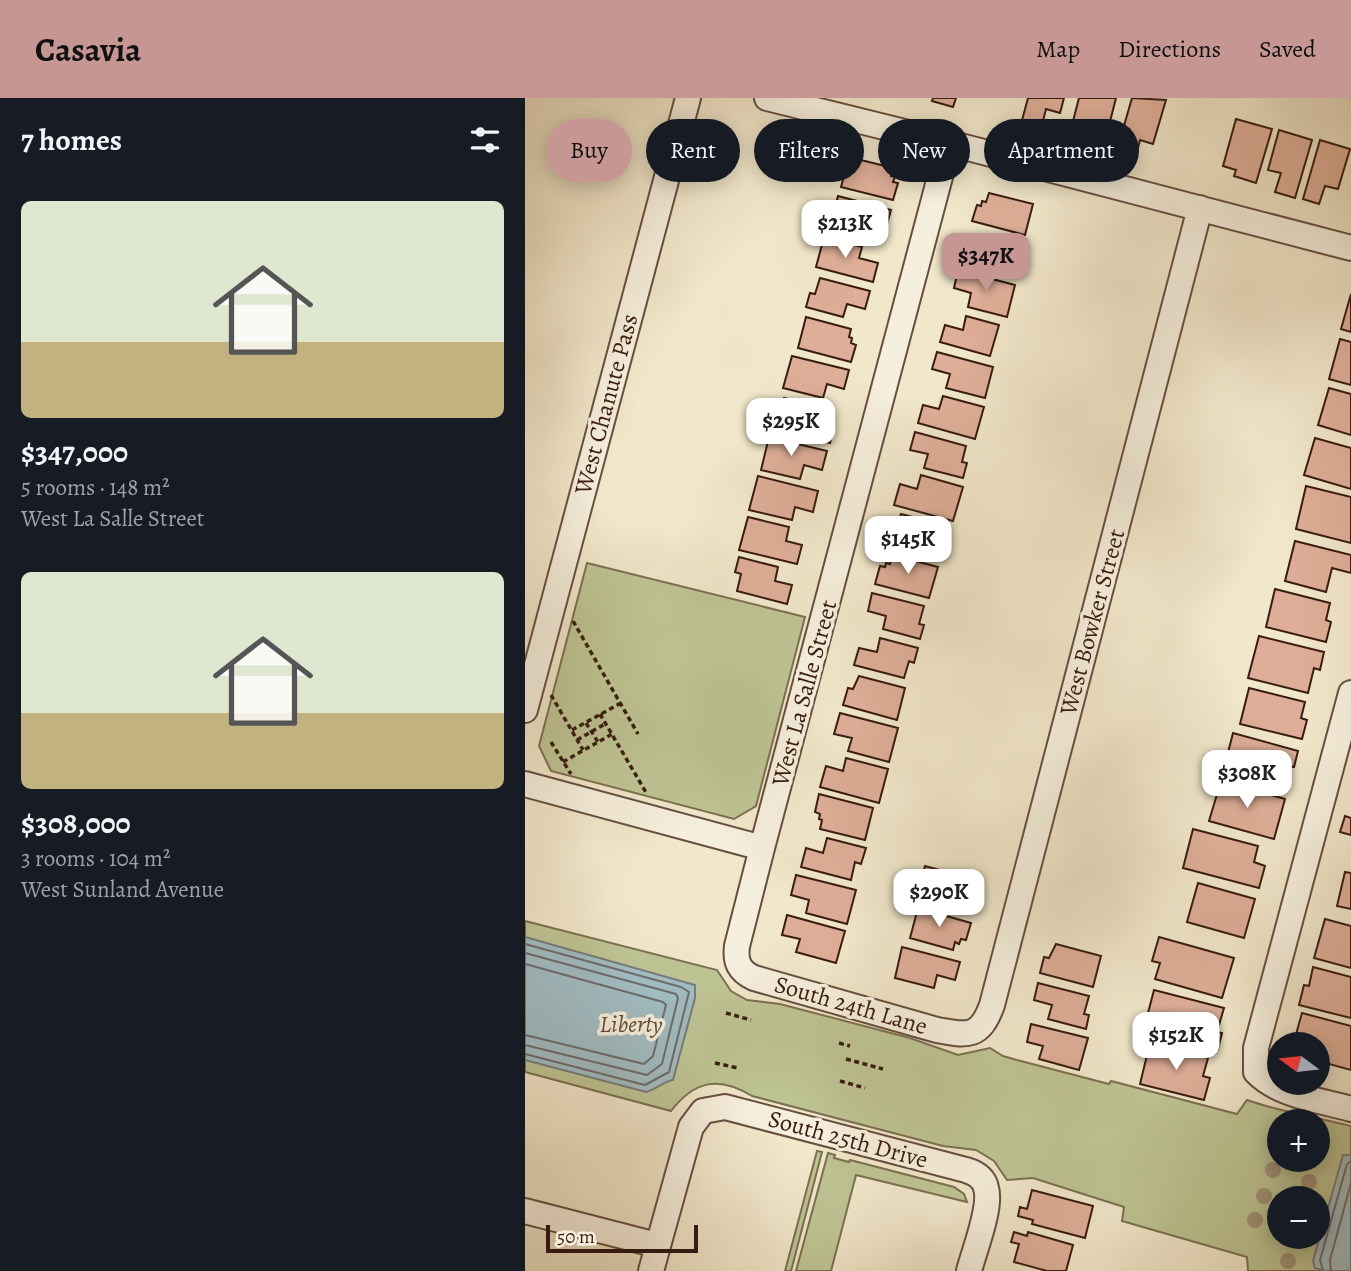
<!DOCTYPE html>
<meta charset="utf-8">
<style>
body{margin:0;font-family:Alegreya,serif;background:#242831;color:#f1f3f6;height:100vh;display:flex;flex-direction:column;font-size:26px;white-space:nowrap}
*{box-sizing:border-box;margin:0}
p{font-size:23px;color:#9ea1a6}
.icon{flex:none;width:38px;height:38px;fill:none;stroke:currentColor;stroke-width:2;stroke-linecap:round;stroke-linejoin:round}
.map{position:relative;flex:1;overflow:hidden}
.side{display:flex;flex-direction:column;background:#171b24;width:525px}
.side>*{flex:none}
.guide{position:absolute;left:21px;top:21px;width:665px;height:63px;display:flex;gap:14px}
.needle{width:46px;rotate:285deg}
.controls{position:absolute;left:742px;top:934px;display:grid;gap:14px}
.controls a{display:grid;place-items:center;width:63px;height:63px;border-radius:50%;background:#171b24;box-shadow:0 4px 18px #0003;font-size:35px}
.scale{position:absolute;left:21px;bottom:18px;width:152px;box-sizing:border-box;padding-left:7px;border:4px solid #391c11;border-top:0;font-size:19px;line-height:24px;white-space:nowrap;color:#391c11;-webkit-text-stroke:5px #f6efdd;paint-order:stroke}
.price{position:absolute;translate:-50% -60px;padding:0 16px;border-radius:14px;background:#fff;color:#222;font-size:23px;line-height:46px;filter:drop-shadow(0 2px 4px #0008)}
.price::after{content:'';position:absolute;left:50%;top:42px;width:21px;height:16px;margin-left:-10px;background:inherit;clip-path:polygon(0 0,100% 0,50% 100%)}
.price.selected{background:#c59692;color:#111}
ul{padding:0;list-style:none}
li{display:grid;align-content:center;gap:14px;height:371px;padding:0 21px}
li span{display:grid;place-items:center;height:217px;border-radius:10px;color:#555}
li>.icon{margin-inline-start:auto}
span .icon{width:126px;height:126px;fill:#fffc;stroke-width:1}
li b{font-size:30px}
h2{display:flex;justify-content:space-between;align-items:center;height:84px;padding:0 21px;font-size:30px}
.chip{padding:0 24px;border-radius:32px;background:#171b24;box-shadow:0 4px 18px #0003;font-size:24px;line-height:63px}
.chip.selected{background:#c59692;color:#111}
header{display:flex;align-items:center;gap:42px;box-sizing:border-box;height:98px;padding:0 35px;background:#c59692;color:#111}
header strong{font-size:33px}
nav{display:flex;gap:38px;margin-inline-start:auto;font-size:24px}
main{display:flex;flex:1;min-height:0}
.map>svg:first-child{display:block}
.green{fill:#bec494;stroke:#7c7052;stroke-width:2;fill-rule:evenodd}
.water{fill:#a1bcc2;stroke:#777c7b;stroke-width:2}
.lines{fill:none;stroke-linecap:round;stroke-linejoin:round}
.shore{stroke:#6d6c6a;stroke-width:2}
.building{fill:#deae98;stroke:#391c11;stroke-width:2}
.street-casing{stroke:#674f3f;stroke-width:28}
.path{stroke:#391c11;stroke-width:3.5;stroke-dasharray:5 3.5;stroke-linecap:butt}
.street{stroke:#f6efdd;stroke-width:24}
.tree{fill:#a2937a}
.labels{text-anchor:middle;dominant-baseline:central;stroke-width:7;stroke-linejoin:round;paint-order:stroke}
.street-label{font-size:24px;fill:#391c11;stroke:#f6efdd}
.park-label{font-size:24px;font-style:italic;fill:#614e38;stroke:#f6efdd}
</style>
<header>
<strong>Casavia</strong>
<nav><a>Map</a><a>Directions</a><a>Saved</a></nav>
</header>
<main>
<section class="side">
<h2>7 homes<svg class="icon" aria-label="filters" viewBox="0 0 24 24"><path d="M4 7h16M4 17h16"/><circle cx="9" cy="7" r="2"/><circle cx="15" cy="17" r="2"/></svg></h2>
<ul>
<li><span style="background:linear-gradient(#dfe7d0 65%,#c2b280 0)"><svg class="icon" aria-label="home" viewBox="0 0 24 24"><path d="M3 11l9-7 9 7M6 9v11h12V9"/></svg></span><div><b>$347,000</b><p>5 rooms · 148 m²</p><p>West La Salle Street</p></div></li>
<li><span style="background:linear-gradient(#dfe7d0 65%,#c2b280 0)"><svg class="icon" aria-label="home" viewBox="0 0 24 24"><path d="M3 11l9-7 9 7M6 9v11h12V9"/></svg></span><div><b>$308,000</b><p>3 rooms · 104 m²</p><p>West Sunland Avenue</p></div></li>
</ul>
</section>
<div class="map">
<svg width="826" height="1173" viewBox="0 0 826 1173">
<rect width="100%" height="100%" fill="#f1e7ca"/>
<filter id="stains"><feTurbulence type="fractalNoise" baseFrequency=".00286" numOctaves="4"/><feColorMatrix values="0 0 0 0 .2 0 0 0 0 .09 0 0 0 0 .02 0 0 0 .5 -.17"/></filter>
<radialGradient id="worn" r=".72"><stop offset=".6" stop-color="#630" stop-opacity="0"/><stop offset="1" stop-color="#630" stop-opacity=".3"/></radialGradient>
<path class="green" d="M62,465L280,519L231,708L209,721L26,673L14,648Z
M0,823L192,872L206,893L222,902L255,906L385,940L433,957L465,950L478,958L492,962L584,986L586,983L712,1016L722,1002C756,1014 791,1019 826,1028V1173H723L722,1159L597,1123L599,1109L508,1080L482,1082L469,1063L451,1052L418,1048L227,998C194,978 170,982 146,1013L0,974ZM754,1024H793V1062H754ZM754,1101H793V1139H754Z
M292,1053L297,1054L266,1173H260Z
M303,1055L310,1057L309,1060L324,1064L325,1062L429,1089L439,1096L442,1104L331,1077L306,1173H271Z"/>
<path class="water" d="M0,839L170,887V900L148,982C137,984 132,991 121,994L0,962Z
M818,1057H826V1173H800L790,1170L788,1163Z"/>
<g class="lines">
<path class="shore" d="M0,846L156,889L164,894L144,974L120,987L0,956
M0,855L151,896L153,900L137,966L122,977L0,947
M0,866L138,904L141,907L128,958L119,966L0,937
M798,1173L795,1162L822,1066L826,1063
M806,1173L805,1162L826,1085"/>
</g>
<path class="building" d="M408,0H431L428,9L407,3Z
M503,0H539L535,15L521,11L516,31L496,26Z
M554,0H591L579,47L554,41L556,34L546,31Z
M607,0L641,2L628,46L615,42L611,58L592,52Z
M711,21L747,31L731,85L709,78L711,72L698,68Z
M754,32L787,42L770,100L750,94L756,75L743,72Z
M795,42L825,51L813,91L800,88L794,106L778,101Z
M324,59L368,70L366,78L370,79L368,84L373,85L368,102L316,89Z
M464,95L508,106L500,137L447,123L452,107L456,108L457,103L461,104Z
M313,98L366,112L361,130L357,129L356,133L351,131L349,141L305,129Z
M463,137L500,147L496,162L490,161L486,177L436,164L441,146L459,151Z
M299,139L337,149L334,160L353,165L348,184L291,169Z
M433,172L490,187L482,219L443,209L446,195L429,190Z
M295,180L345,193L340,211L322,206L318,219L281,209L285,195L290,196Z
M826,196V234L816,231Z
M441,218L474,227L465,258L415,244L420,227L438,232Z
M281,219L326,231L324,239L327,240L326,245L331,247L326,264L273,250Z
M815,241L826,244V287L804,281Z
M412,254L468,269L460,300L421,290L425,276L407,271Z
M267,258L324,272L319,291L302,286L298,300L258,290Z
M804,290L826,296V337L793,327Z
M418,298L459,309L450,341L393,325L398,307L414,311Z
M259,300L305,311L303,319L306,320L304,327L309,328L305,345L251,331Z
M390,334L441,348L437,364L442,365L438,380L399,370L403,356L385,352Z
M244,339L302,353L297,372L279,367L275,381L236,372Z
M790,340L826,350V391L779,377Z
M396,377L438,389L428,423L369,407L375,386L392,391Z
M233,378L293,393L288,414L270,409L267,422L224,412Z
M781,388L826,399V445L771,431Z
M376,416L423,428L415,461L367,449Z
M223,419L264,429L261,443L277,447L272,466L214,452Z
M770,443L826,457V475L807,470L801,494L760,483Z
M367,457L413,469L404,500L350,486L355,468L360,469L361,465L365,466Z
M214,459L253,469L250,483L267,487L262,506L212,493L216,476L210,474Z
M750,491L805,505L801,522L806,524L801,544L741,529Z
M347,495L399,508L394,526L399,527L395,541L358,531L361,518L343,513Z
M734,538L799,554L795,572L789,570L783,595L723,580Z
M355,540L393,550L389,565L384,563L379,580L329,567L334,550L352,554Z
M334,578L380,590L372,622L318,607L323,590L328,591Z
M724,590L780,604L776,620L782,622L777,641L715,626Z
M315,615L373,630L364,664L323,653L327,640L309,636Z
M708,635L773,653L769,669L763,668L756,694L697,678Z
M321,660L363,671L354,705L295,689L301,668L318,673Z
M696,683L760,701L749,741L684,723Z
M294,696L348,710L340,742L295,731L297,722L294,721L295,716L290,714Z
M820,718L826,720V737L815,734Z
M668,731L733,748L729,764L740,768L734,790L658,770Z
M302,740L341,750L336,766L330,764L326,782L276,769L281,750L298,755Z
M400,768L458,784L450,815L398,800L402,784L396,782Z
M820,774L826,775V811L812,808Z
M271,777L331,792L322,826L281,815L284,802L266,797Z
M673,785L730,801L719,840L662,824Z
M393,810L446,825L441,842L436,841L434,846L430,844L428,852L385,840Z
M262,817L320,833L311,865L271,854L275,841L257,837Z
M800,821L826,828V870L789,860Z
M634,839L709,860L697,900L630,881L635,865L627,863Z
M531,846L576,858L568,889L515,875L519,859L524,860Z
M377,849L435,864L430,882L412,877L409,890L370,880Z
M788,869L826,879V920L774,907L779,887L784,888Z
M513,885L564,898L559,916L564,917L561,931L523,921L527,907L509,902Z
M629,892L699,910L692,934L697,935L693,951L628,934L632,917L623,915Z
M777,915L826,928V972L793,963V947H768Z
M506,926L563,940L554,972L514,961L518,948L502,944Z
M625,945L683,960L678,978L685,980L679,1002L615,986Z
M507,1092L568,1108L560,1140L507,1126L508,1122L493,1118L495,1109L502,1111Z
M489,1134L502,1138L503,1134L548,1147L541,1173H522L489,1164L494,1146L486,1144Z"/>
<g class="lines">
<g class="street-casing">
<path id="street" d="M242,0L424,45L826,150
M424,45L237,750L212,848C210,864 214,873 229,880L412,932C443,938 455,940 467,907L675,110
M826,595L731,950V974C754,998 795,1002 826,1011
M0,612L163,0
M0,686L237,750
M0,1113L132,1147
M126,1173L166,1029L178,1013L200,1009L441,1072C451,1075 459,1080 461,1090C467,1109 449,1153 444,1173"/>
</g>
<path class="path" d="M48,523L113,636
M26,597L58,652
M75,616L122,696
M61,625L73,644
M47,632L96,605
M52,642L80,626
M26,644L46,676
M38,664L87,636
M201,915L226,922
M314,945L325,948
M321,961L358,971
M190,965L213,970
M315,983L340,990"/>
<use href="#street" class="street"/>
</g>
<g class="tree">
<circle cx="748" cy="1072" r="8"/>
<circle cx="784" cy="1084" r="8"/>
<circle cx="739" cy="1098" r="8"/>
<circle cx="730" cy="1122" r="8"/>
<circle cx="763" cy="1163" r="8"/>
</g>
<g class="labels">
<g class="street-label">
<text transform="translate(81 306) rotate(-75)">West Chanute Pass</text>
<text transform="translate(567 524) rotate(-75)">West Bowker Street</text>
<text transform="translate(279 595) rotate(-75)">West La Salle Street</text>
<text transform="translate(326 907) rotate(16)">South 24th Lane</text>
<text transform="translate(323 1041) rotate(15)">South 25th Drive</text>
</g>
<g class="park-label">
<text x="106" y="926">Liberty</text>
</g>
</g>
<rect width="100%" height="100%" filter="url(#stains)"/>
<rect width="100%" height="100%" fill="url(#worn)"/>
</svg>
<div class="controls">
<a><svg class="needle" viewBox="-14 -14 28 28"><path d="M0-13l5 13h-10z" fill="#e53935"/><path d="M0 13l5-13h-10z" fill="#9ea1a6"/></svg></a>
<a>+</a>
<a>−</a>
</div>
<div class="scale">50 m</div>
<b class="price" style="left:320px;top:162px">$213K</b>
<b class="price selected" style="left:461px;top:195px">$347K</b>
<b class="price" style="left:266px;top:360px">$295K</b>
<b class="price" style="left:383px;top:478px">$145K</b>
<b class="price" style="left:722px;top:712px">$308K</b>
<b class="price" style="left:414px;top:831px">$290K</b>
<b class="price" style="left:651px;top:974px">$152K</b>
<div class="guide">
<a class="chip selected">Buy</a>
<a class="chip">Rent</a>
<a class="chip">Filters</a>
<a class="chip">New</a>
<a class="chip">Apartment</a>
</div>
</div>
</main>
